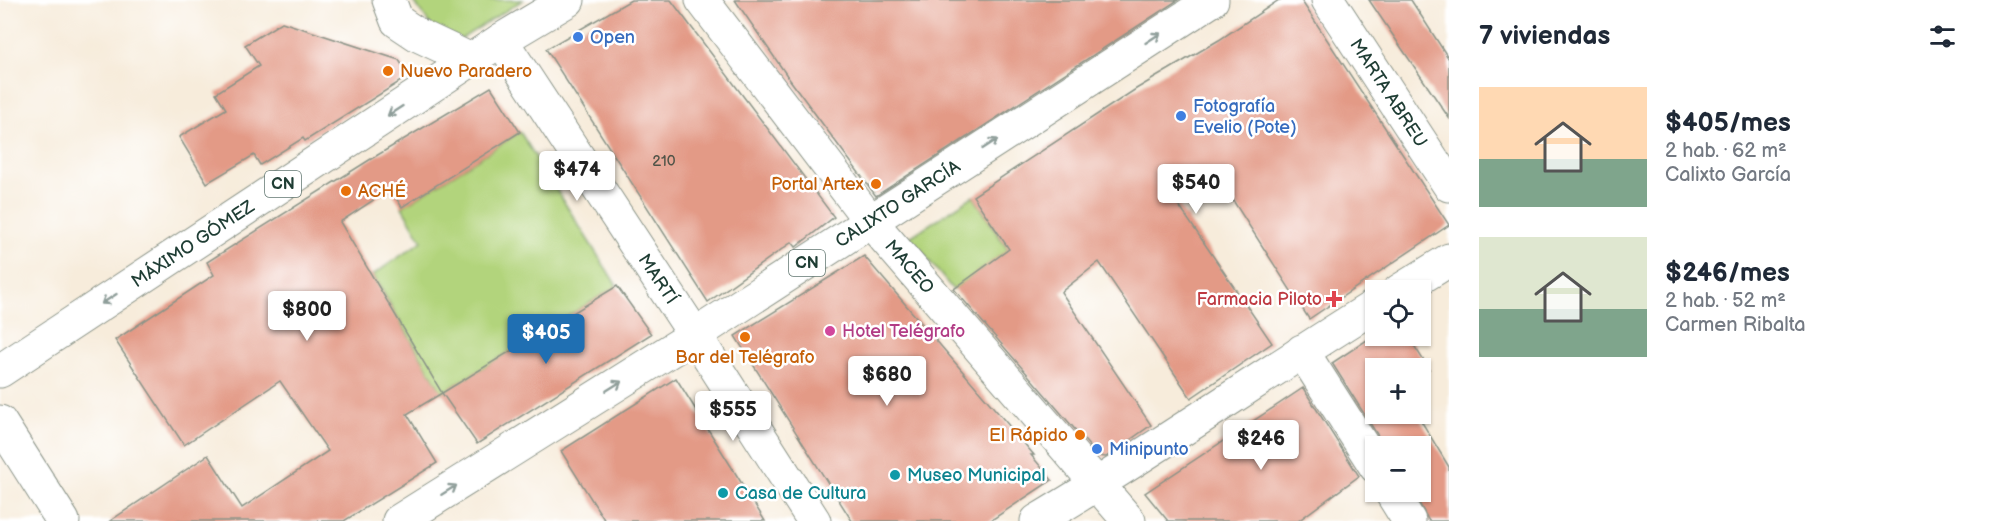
<!DOCTYPE html>
<html lang="es">
<meta charset="utf-8">
<style>
body{margin:0;font-family:"Balsamiq Sans",sans-serif;background:#f2f2f3;color:#1f2937;height:100vh;display:flex;flex-direction:column;font-size:22px;white-space:nowrap}
*{box-sizing:border-box;margin:0}
p{font-size:20px;color:#747a83}
.icon{flex:none;width:33px;height:33px;fill:none;stroke:currentColor;stroke-width:2;stroke-linecap:round;stroke-linejoin:round}
.map{position:relative;flex:1;overflow:hidden}
.details{display:flex;flex-direction:column;background:#fff;width:540px}
.details>*{flex:none}
.tools{position:absolute;left:1365px;top:280px;display:grid;gap:12px}
.tools a{display:grid;place-items:center;width:66px;height:66px;border-radius:0px;background:#fff;box-shadow:0 2px 4px #0004;font-size:30px}
.price{position:absolute;translate:-50% -51px;padding:0 14px;border-radius:6px;background:#fff;color:#222;font-size:20px;line-height:39px;filter:drop-shadow(0 2px 3px #0008)}
.price::after{content:'';position:absolute;left:50%;top:36px;width:18px;height:14px;margin-left:-9px;background:inherit;clip-path:polygon(0 0,100% 0,50% 100%)}
.price.current{background:#1f6fb2;color:#fff}
ul{padding:0;list-style:none}
li{display:flex;align-items:center;gap:18px;height:150px;padding:0 30px}
li span{display:grid;place-items:center;flex:none;width:168px;height:120px;border-radius:0px;color:#555}
li>.icon{margin-inline-start:auto}
span .icon{width:72px;height:72px;fill:#fffc;stroke-width:1}
li b{font-size:26px}
h2{display:flex;justify-content:space-between;align-items:center;height:72px;padding:0 30px;font-size:26px}
main{display:flex;flex:1;min-height:0}
.map>svg:first-child{display:block}
.green{fill:#b2d47c;stroke:#688858;stroke-width:1.5}
.building{fill:#e39a86}
.lines{fill:none;stroke-linecap:round;stroke-linejoin:round}
.minor-casing{stroke:#8b9488;stroke-width:35}
.major-casing{stroke:#8b9488;stroke-width:35}
.minor{stroke:#fff;stroke-width:33}
.major{stroke:#fff;stroke-width:33}
.oneway{stroke:#8f9e9a}
.shop-dot{fill:#3f7fe0;stroke:#fff;stroke-width:2}
.food-dot{fill:#e8710a;stroke:#fff;stroke-width:2}
.health-dot{fill:#e0444e;stroke:#fff;stroke-width:2}
.hotel-dot{fill:#d1479c;stroke:#fff;stroke-width:2}
.culture-dot{fill:#0f9aa8;stroke:#fff;stroke-width:2}
.labels{text-anchor:middle;dominant-baseline:central;stroke-width:5;stroke-linejoin:round;paint-order:stroke}
.number-label{font-size:15px;fill:#505448}
.shield{fill:#fff;stroke:#627771;stroke-width:1.5}
.shield-label{font-size:16px;font-weight:bold;fill:#1f3d34}
.shop-label{font-size:18px;fill:#366cbe;stroke:#fff;text-anchor:start}
.food-label{font-size:18px;fill:#c56008;stroke:#fff;text-anchor:start}
.street-label{font-size:18px;fill:#1f3d34;stroke:#fff}
.health-label{font-size:18px;fill:#be3a42;stroke:#fff;text-anchor:end}
.hotel-label{font-size:18px;fill:#b23c85;stroke:#fff;text-anchor:start}
.culture-label{font-size:18px;fill:#0d838f;stroke:#fff;text-anchor:start}
</style>
<main>
<div class="map">
<svg width="1449" height="521" viewBox="0 0 1449 521">
<rect width="100%" height="100%" fill="#fff"/>
<filter id="ink" filterUnits="userSpaceOnUse"><feTurbulence type="fractalNoise" baseFrequency=".0167" numOctaves="2"/><feDisplacementMap in="SourceGraphic" scale="12" xChannelSelector="R" yChannelSelector="G"/><feConvolveMatrix kernelMatrix="1 2 1 2 8 2 1 2 1" color-interpolation-filters="sRGB"/></filter>
<filter id="wash" filterUnits="userSpaceOnUse"><feTurbulence type="fractalNoise" baseFrequency=".008" numOctaves="4" result="noise"/><feDisplacementMap in="SourceGraphic" scale="24" xChannelSelector="R" yChannelSelector="G"/><feGaussianBlur stdDeviation="1.35" result="paint"/><feColorMatrix in="noise" values="0 0 0 0 0 0 0 0 0 0 0 0 0 0 0 0 0 1.4 0 .05"/><feComposite in="paint" operator="in"/></filter>
<g filter="url(#wash)">
<rect width="100%" height="100%" fill="#f7ecdb"/>
<path class="green" d="M413,0H523L461,39L433,29Z
M520,132L617,286L442,393L373,275L422,241L402,207Z
M973,196L1008,250L953,290L910,237Z"/>
<g id="blocks">
<path class="building" d="M631,0H671L834,217L796,247L792,242L708,302L546,49Z
M735,0H1178L876,196L790,80Z
M1279,0H1301L1449,225L1309,319L1218,177L1177,203L1272,343L1191,398L1099,262L1061,292L1151,425L1106,457L1098,456L954,289L1009,249L973,196L1136,89L1219,40Z
M1369,0H1411L1449,59V118Z
M282,22L399,60L409,76L305,141L303,138L260,165L254,155L207,183L179,137L226,109L216,93L259,66L245,45Z
M491,87L520,132L402,207L390,189L340,222L442,393L407,414L437,463L344,521H110L208,455L242,508L328,451L280,381L184,445L115,340L214,275L207,262L371,159Z
M864,256L1034,455H1031L1052,480L990,521H852L735,336Z
M617,286L651,334L477,444L442,393Z
M1373,336H1408L1429,369H1376V414H1417L1449,467V521H1429L1413,492H1420V447H1385L1332,363Z
M676,378L734,471L765,521H605L561,451Z
M1303,388L1359,476L1298,521H1168L1145,493Z"/>
</g>
</g>
<g filter="url(#ink)">
<use href="#blocks" fill-opacity="0" stroke="#8b9488" stroke-width="1.5"/>
<g class="lines">
<g class="minor-casing">
<g id="minor">
<path d="M389,0L397,21L418,35L471,60"/>
<path id="s1" d="M702,0L871,222L1129,521"/>
<path id="s2" d="M1328,0L1449,185"/>
<path d="M1399,291L1449,260"/>
<path d="M1302,351L1376,467"/>
<path d="M0,422L63,521"/>
<path d="M1391,492L1409,521"/>
<path d="M1037,521C1152,452 1262,376 1376,305"/>
</g>
</g>
<g class="major-casing">
<g id="major">
<path id="s3" d="M501,40L695,335L814,521"/>
<path id="s4" d="M0,371L501,40L568,0"/>
<path id="s5" d="M399,521L695,335L1212,0"/>
</g>
</g>
<use href="#minor" class="minor"/>
<use href="#major" class="major"/>
</g>
<defs><path id="oneway-shaft" d="M-6 0H5M1.5-3L5.5 0L1.5 3" fill="none" stroke-width="1.6" stroke-linecap="round" stroke-linejoin="round" transform="scale(1.5)"/></defs>
<g class="oneway">
<use href="#oneway-shaft" transform="translate(1153 38) rotate(-33)"/>
<use href="#oneway-shaft" transform="translate(395 111) rotate(147)"/>
<use href="#oneway-shaft" transform="translate(990 144) rotate(-33)"/>
<use href="#oneway-shaft" transform="translate(109 299) rotate(147)"/>
<use href="#oneway-shaft" transform="translate(614 386) rotate(-32)"/>
<use href="#oneway-shaft" transform="translate(449 490) rotate(-32)"/>
</g>
</g>
<g class="shop-dot">
<circle cx="578" cy="37" r="6"/>
<circle cx="1181" cy="116" r="6"/>
<circle cx="1097" cy="449" r="6"/>
</g>
<g class="food-dot">
<circle cx="388" cy="71" r="6"/>
<circle cx="876" cy="184" r="6"/>
<circle cx="346" cy="191" r="6"/>
<circle cx="745" cy="337" r="6"/>
<circle cx="1080" cy="435" r="6"/>
</g>
<path class="health-dot" d="M1331 290h6v6h6v6h-6v6h-6v-6h-6v-6h6z"/>
<circle class="hotel-dot" cx="830" cy="331" r="6"/>
<g class="culture-dot">
<circle cx="895" cy="475" r="6"/>
<circle cx="723" cy="493" r="6"/>
</g>
<g class="labels">
<g class="number-label">
<text x="664" y="161">210</text>
</g>
<g class="shield">
<rect x="265" y="171" width="36" height="26" rx="4.5"/>
<rect x="789" y="250" width="36" height="26" rx="4.5"/>
</g>
<g class="shield-label">
<text x="283" y="184">CN</text>
<text x="807" y="263">CN</text>
</g>
<g class="shop-label">
<text x="590" y="37">Open</text>
<text x="1193" y="106">Fotografía<tspan x="1193" dy="21">Evelio (Pote)</tspan></text>
<text x="1109" y="449">Minipunto</text>
</g>
<g class="food-label">
<text x="400" y="71">Nuevo Paradero</text>
<text x="864" y="184" text-anchor="end">Portal Artex</text>
<text x="358" y="191">ACHÉ</text>
<text x="745" y="357" text-anchor="middle">Bar del Telégrafo</text>
<text x="1068" y="435" text-anchor="end">El Rápido</text>
</g>
<g class="street-label">
<text stroke="none"><textPath href="#s2" startOffset="111">MARTA ABREU</textPath></text>
<text stroke="none"><textPath href="#s5" startOffset="591">CALIXTO GARCÍA</textPath></text>
<text stroke="none"><textPath href="#s4" startOffset="231">MÁXIMO GÓMEZ</textPath></text>
<text stroke="none"><textPath href="#s1" startOffset="338">MACEO</textPath></text>
<text stroke="none"><textPath href="#s3" startOffset="286">MARTÍ</textPath></text>
</g>
<g class="health-label">
<text x="1322" y="299">Farmacia Piloto</text>
</g>
<g class="hotel-label">
<text x="842" y="331">Hotel Telégrafo</text>
</g>
<g class="culture-label">
<text x="907" y="475">Museo Municipal</text>
<text x="735" y="493">Casa de Cultura</text>
</g>
</g>
</svg>
<div class="tools">
<a><svg class="icon" aria-label="locate" viewBox="0 0 24 24"><circle cx="12" cy="12" r="6"/><path d="M12 2v4M12 18v4M2 12h4M18 12h4"/></svg></a>
<a>+</a>
<a>−</a>
</div>
<b class="price" style="left:577px;top:202px">$474</b>
<b class="price" style="left:1196px;top:215px">$540</b>
<b class="price" style="left:307px;top:342px">$800</b>
<b class="price current" style="left:546px;top:365px">$405</b>
<b class="price" style="left:887px;top:407px">$680</b>
<b class="price" style="left:733px;top:442px">$555</b>
<b class="price" style="left:1261px;top:471px">$246</b>
</div>
<section class="details">
<h2>7 viviendas<svg class="icon" aria-label="filters" viewBox="0 0 24 24"><path d="M4 7h16M4 17h16"/><circle cx="9" cy="7" r="2"/><circle cx="15" cy="17" r="2"/></svg></h2>
<ul>
<li><span style="background:linear-gradient(#ffd9b3 60%,#7fa58c 0)"><svg class="icon" aria-label="home" viewBox="0 0 24 24"><path d="M3 11l9-7 9 7M6 9v11h12V9"/></svg></span><div><b>$405/mes</b><p>2 hab. · 62 m²</p><p>Calixto García</p></div></li>
<li><span style="background:linear-gradient(#dfe7d0 60%,#7fa58c 0)"><svg class="icon" aria-label="home" viewBox="0 0 24 24"><path d="M3 11l9-7 9 7M6 9v11h12V9"/></svg></span><div><b>$246/mes</b><p>2 hab. · 52 m²</p><p>Carmen Ribalta</p></div></li>
</ul>
</section>
</main>
